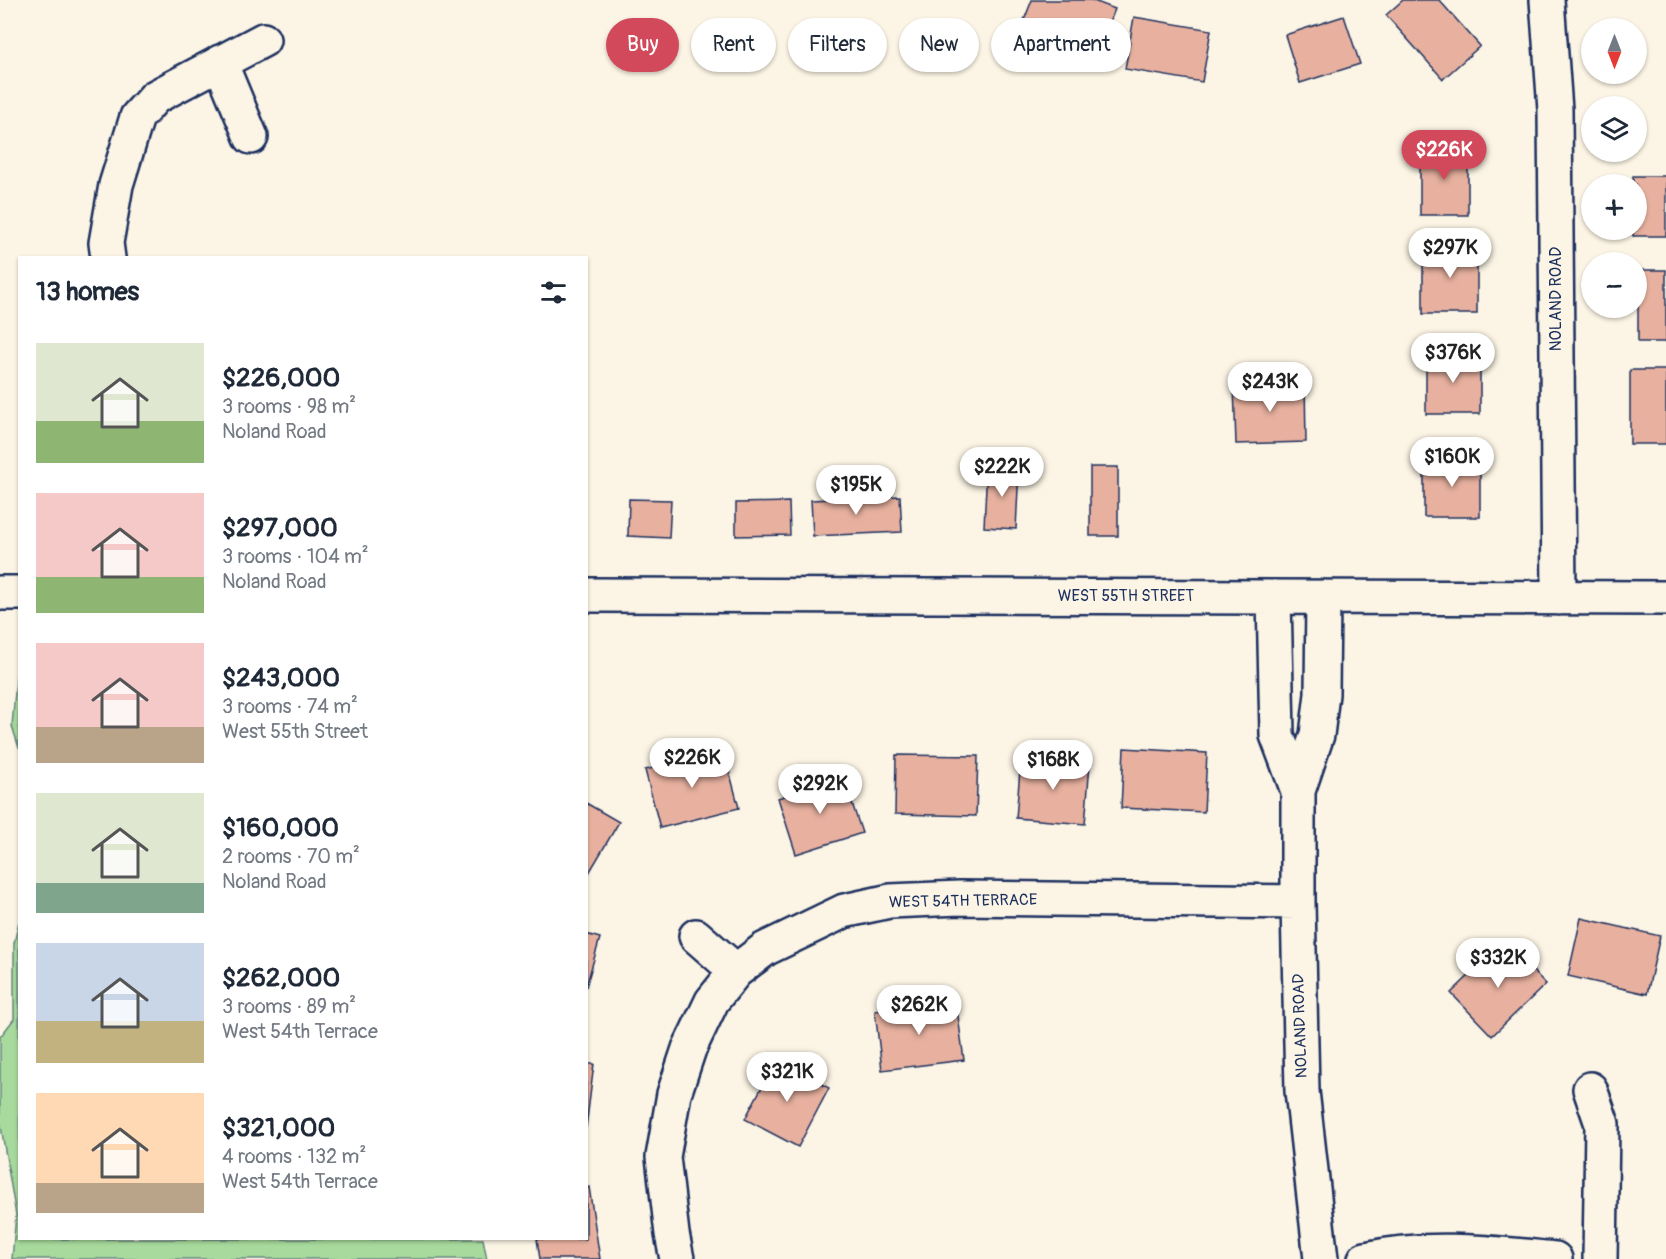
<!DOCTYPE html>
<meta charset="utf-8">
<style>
body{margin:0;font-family:Pangolin,sans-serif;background:#f6f6f7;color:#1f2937;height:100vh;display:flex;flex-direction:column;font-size:22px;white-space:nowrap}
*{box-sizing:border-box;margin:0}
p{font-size:20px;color:#747a83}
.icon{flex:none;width:33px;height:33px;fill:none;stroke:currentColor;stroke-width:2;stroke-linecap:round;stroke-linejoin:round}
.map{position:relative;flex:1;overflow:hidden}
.panel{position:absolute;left:18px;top:256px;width:570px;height:984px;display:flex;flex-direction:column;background:#fff;border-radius:0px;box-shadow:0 2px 4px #0004}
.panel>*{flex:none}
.guide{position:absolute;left:606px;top:18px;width:570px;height:54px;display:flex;gap:12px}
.needle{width:39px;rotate:180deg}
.fabs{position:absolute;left:1581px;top:18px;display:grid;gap:12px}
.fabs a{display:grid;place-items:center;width:66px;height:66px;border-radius:50%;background:#fff;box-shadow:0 2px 4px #0004;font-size:30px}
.price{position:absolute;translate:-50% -51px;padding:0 14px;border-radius:21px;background:#fff;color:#222;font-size:20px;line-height:39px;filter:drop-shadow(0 2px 3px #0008)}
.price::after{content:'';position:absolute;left:50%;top:36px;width:18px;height:14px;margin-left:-9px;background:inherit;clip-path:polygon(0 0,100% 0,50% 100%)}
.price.current{background:#d1495b;color:#fff}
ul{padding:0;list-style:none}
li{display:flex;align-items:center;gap:18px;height:150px;padding:0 18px}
li span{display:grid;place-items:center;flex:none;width:168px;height:120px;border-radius:0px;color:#555}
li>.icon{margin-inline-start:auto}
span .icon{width:72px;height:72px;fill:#fffc;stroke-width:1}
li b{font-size:26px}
h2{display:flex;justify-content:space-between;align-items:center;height:72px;padding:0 18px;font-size:26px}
.pill{padding:0 21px;border-radius:27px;background:#fff;box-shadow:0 2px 4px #0004;font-size:21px;line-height:54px}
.pill.current{background:#d1495b;color:#fff}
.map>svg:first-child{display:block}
.green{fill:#a7da9c;stroke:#61847d;stroke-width:1.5}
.building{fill:#e8b19f;stroke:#1b2f5e;stroke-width:1.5}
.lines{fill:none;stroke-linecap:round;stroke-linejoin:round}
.minor-casing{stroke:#1b2f5e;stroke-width:38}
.minor{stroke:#fcf5e5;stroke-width:33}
.labels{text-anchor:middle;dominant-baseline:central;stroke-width:4.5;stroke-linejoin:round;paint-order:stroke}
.street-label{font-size:16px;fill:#1b2f5e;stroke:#fcf5e5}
</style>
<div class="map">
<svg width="1666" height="1259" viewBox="0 0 1666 1259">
<rect width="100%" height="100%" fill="#fcf5e5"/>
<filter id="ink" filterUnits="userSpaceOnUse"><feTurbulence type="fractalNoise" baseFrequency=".0167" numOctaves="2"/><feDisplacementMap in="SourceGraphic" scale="12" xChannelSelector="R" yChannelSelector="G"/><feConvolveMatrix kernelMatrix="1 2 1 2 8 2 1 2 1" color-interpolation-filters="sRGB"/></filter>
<g filter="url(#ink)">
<path class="green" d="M19,647V748L12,726Z
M19,922L20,1239H483L487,1259H12L16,1215L0,1121V1037L14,1019V943Z"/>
<path class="building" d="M1032,0H1091L1115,9L1098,52L1023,23Z
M1403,0H1439L1480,46L1443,79L1386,15Z
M1344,16L1360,64L1300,83L1285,35Z
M1134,17L1211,30L1202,82L1125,69Z
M1420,147H1468V215H1420Z
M1633,176H1666V236H1633V230H1636V184H1633Z
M1423,244H1477V314H1423Z
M1638,270H1666V342H1638Z
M1426,354H1480V414H1426Z
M1630,370H1666V444H1630Z
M1305,383L1306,442L1236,444L1234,385Z
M1424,458H1480V517H1424Z
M987,466L1019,468L1016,529L984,527Z
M1090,467H1118V536H1090Z
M900,496L902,532L813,536L811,500Z
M629,499L671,500L669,538L628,536Z
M789,502L790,535L736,536V503Z
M1124,748L1207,753L1204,812L1121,808Z
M724,751L739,808L660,828L645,770Z
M896,755L978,756L976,816L895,814Z
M1021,758L1090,764L1085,824L1016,818Z
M843,776L862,833L796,854L778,798Z
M586,803L619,822L586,878Z
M1581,918L1660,936L1647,994L1568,976Z
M586,934L600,938L586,987Z
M1504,942L1546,984L1492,1036L1451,993Z
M956,1001L964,1060L882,1070L875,1011Z
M776,1060L829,1088L798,1147L745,1119Z
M586,1064H594L586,1128Z
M589,1187L600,1259H540L537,1239H586V1188Z"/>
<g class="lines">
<g class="minor-casing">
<path id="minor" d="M1547,0L1555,110L1559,598
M220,62L251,137
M108,258L106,243L116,185L137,117L155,97L263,40
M0,593H20
M586,595L1666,598
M1274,597L1277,735L1298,791
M696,936L736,971
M1590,1089L1602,1124L1600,1259
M677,1259L672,1234L663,1157L674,1094L689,1049L712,1001L736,971L765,949L844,911L890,901L960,898L1298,902
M1321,1259L1302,1091L1298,902V791L1317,735L1322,694L1323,597
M1365,1259C1428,1245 1492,1253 1555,1259"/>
</g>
<use href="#minor" class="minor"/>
</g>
</g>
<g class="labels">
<g class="street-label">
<text transform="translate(1556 299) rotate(-90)">NOLAND ROAD</text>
<text x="1126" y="596">WEST 55TH STREET</text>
<text transform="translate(963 901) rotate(-1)">WEST 54TH TERRACE</text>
<text transform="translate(1300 1026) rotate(-92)">NOLAND ROAD</text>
</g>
</g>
</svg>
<div class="fabs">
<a><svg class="needle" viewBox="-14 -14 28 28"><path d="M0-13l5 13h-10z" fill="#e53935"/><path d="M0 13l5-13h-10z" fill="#747a83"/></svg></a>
<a><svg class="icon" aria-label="layers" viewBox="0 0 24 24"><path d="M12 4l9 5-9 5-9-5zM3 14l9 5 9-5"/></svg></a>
<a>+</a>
<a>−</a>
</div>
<b class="price current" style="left:1444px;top:181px">$226K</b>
<b class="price" style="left:1450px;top:279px">$297K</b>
<b class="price" style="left:1453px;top:384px">$376K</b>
<b class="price" style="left:1270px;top:413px">$243K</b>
<b class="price" style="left:1452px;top:488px">$160K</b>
<b class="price" style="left:1002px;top:498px">$222K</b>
<b class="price" style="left:856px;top:516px">$195K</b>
<b class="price" style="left:692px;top:789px">$226K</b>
<b class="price" style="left:1053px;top:791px">$168K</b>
<b class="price" style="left:820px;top:815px">$292K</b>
<b class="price" style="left:1498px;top:989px">$332K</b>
<b class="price" style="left:919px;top:1036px">$262K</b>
<b class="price" style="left:787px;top:1103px">$321K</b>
<div class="guide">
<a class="pill current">Buy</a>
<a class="pill">Rent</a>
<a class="pill">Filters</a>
<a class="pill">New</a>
<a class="pill">Apartment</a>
</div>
<section class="panel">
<h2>13 homes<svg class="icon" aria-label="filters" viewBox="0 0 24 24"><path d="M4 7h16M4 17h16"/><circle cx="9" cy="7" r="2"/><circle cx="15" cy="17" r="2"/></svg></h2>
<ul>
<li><span style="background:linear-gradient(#dfe7d0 65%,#8fb573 0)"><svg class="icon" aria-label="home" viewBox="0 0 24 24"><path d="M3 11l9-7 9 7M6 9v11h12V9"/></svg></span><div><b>$226,000</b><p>3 rooms · 98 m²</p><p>Noland Road</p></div></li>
<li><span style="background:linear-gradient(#f6c9c9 70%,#8fb573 0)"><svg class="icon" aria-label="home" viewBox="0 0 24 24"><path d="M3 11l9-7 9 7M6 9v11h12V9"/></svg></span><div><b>$297,000</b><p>3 rooms · 104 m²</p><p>Noland Road</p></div></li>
<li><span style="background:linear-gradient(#f6c9c9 70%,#b9a48a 0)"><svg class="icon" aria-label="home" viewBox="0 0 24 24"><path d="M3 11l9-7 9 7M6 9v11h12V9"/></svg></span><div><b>$243,000</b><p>3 rooms · 74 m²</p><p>West 55th Street</p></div></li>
<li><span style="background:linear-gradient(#dfe7d0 75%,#7fa58c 0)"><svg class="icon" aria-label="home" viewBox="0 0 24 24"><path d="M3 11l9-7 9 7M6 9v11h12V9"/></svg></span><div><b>$160,000</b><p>2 rooms · 70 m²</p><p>Noland Road</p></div></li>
<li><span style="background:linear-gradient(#c9d6e8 65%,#c2b280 0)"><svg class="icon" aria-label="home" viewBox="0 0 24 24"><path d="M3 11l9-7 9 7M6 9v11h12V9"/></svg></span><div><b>$262,000</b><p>3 rooms · 89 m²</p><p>West 54th Terrace</p></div></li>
<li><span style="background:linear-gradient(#ffd9b3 75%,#b9a48a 0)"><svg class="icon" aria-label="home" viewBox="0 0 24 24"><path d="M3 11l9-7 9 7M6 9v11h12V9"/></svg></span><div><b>$321,000</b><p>4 rooms · 132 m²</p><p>West 54th Terrace</p></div></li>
</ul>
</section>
</div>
